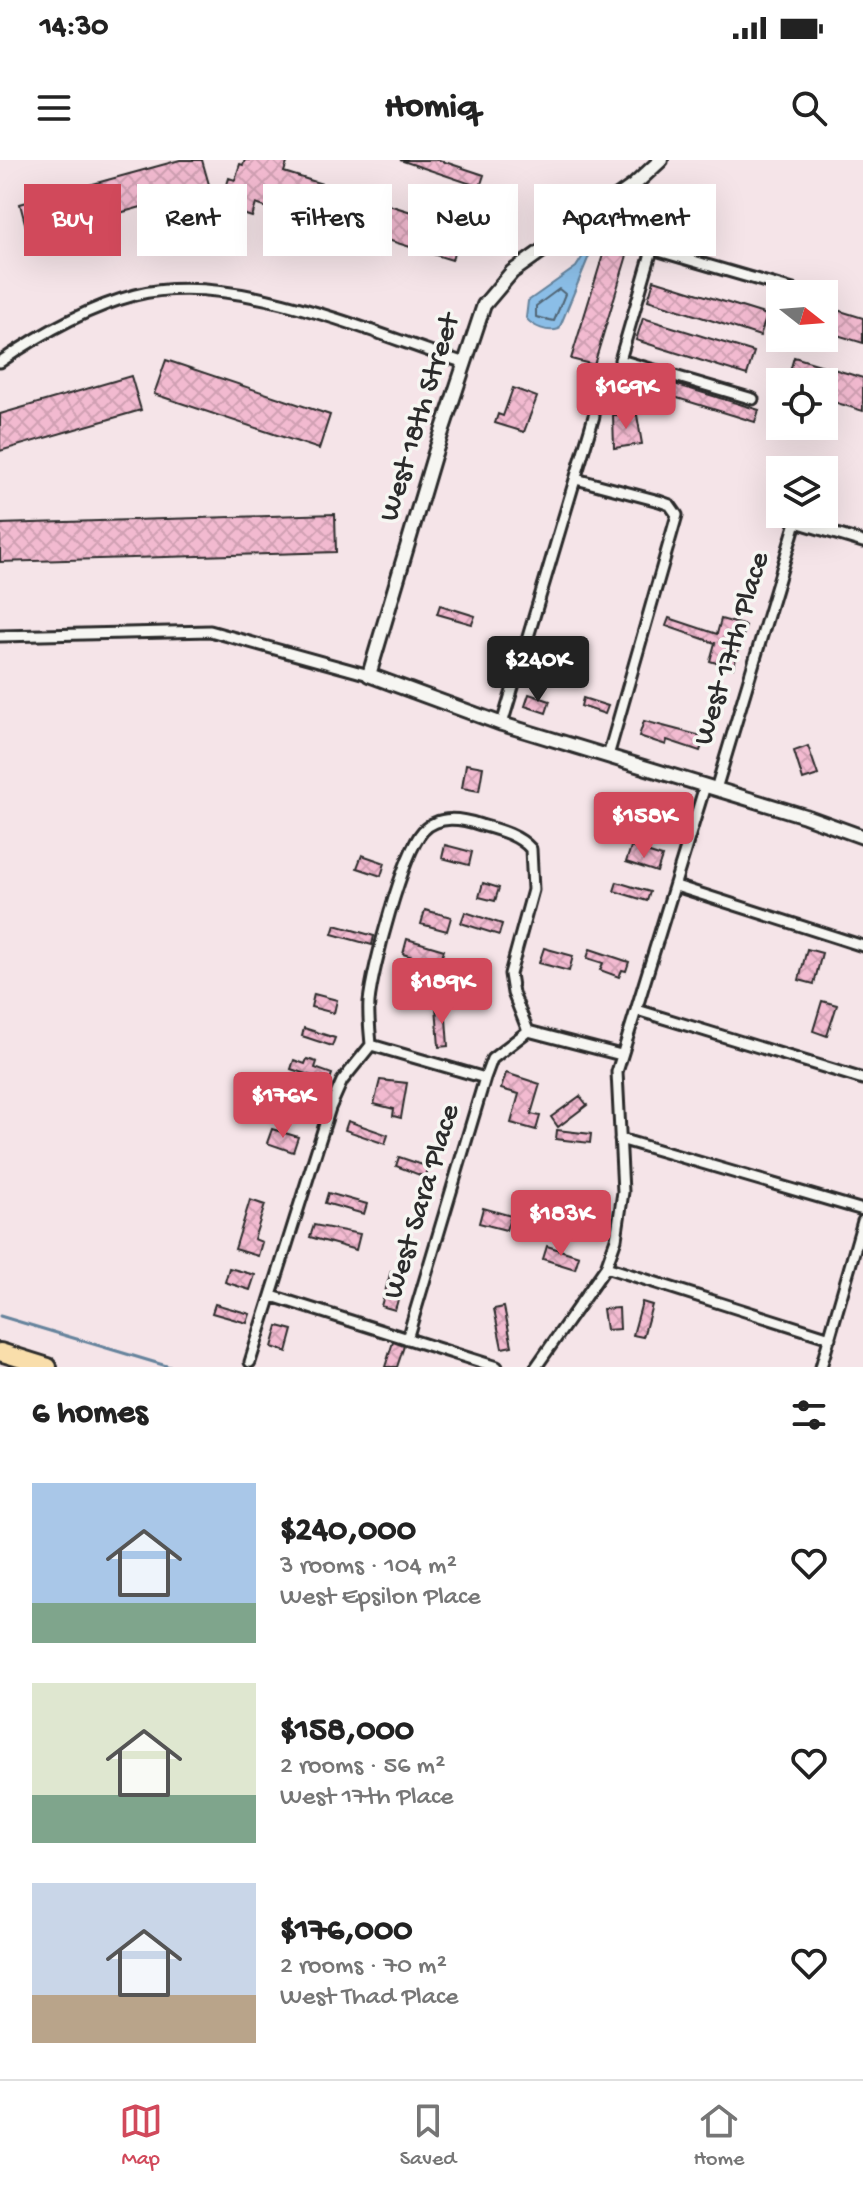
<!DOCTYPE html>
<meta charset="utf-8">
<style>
body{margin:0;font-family:"Gochi Hand",sans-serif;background:#f2f2f2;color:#222;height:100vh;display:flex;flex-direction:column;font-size:30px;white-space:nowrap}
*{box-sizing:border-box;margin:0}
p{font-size:26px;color:#767676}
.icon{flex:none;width:44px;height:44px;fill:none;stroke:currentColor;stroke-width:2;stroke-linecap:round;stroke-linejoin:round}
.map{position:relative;height:1207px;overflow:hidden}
.panel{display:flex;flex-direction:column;background:#fff;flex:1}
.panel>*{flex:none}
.hud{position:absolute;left:24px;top:24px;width:816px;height:72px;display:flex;gap:16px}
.needle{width:52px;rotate:107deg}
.fabs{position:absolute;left:766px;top:120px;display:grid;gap:16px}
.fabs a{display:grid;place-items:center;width:72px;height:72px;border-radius:0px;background:#fff;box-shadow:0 8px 32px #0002;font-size:40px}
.price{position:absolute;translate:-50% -68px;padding:0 18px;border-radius:8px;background:#d1495b;color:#fff;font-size:26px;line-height:52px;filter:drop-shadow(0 2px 4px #0008)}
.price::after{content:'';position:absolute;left:50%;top:48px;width:24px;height:18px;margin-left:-12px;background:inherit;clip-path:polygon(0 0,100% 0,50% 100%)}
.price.active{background:#222;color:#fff}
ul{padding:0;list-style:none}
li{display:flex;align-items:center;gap:24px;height:200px;padding:0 32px}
li span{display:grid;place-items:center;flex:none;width:224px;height:160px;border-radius:0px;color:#555}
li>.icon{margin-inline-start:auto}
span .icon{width:96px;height:96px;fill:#fffc;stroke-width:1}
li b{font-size:34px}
h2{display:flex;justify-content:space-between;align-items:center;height:96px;padding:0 32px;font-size:34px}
.pill{padding:0 28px;border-radius:0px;background:#fff;box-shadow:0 8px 32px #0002;font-size:28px;line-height:72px}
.pill.active{background:#d1495b;color:#fff}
.status{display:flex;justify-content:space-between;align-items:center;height:56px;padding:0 40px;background:#fff;direction:ltr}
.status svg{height:22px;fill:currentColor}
header{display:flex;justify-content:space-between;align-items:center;height:104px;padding:0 32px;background:#fff;font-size:36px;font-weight:800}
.tabs{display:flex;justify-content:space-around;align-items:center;height:112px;border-top:2px solid #e0e0e0;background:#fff;font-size:22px;color:#767676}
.tabs a{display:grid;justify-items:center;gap:4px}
.tabs .active{color:#d1495b}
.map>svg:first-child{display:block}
.water{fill:#8bbee7;stroke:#65839c;stroke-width:2}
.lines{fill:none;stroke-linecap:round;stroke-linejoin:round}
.shore{stroke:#516676;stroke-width:2}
.stream{stroke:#65839c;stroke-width:3}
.building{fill:url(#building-cross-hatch);stroke:#2b2b2b;stroke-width:2}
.street-casing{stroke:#2b2b2b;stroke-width:15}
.secondary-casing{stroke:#2b2b2b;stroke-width:18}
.highway-casing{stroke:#2b2b2b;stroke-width:22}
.street{stroke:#f6f6f2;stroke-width:9}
.secondary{stroke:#f6f6f2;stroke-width:12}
.highway{stroke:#f9deab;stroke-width:16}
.labels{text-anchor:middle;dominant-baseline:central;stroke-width:7;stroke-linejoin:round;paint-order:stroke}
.street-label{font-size:30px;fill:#2b2b2b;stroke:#f6f6f2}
</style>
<div class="status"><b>14:30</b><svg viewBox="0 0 49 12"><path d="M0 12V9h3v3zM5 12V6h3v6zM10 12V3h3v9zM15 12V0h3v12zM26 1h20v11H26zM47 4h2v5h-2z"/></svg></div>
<header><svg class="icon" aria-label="menu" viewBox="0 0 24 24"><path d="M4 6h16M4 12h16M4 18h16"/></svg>Homiq<svg class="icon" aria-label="search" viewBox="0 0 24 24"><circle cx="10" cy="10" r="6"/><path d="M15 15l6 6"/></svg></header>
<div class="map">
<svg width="863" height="1207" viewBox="0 0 863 1207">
<defs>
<pattern id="building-cross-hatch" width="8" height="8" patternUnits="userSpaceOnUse" patternTransform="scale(2)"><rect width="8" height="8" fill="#f2bad0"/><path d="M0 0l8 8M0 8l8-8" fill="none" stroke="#d0a0b3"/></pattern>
</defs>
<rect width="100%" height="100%" fill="#f5e4e8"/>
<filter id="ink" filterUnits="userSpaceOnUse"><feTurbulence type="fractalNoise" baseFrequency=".0125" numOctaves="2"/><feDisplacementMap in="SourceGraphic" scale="16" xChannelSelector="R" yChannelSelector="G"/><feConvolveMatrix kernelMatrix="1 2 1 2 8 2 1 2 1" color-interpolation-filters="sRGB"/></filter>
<g filter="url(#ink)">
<path class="water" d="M585,93L589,96L559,169C548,173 533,167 526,158L528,141L576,107Z"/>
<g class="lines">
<path class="shore" d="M559,129L565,134L554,161L536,157V146Z"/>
<path class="stream" d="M0,1156L170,1207"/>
</g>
<path class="building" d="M180,0H202L210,28L29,78L20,44Z
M245,0H288L284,12L462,68L452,100L272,44L270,49L256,44L252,57L220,47L229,18L235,20L240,4L243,5Z
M400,0H439L484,15L480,27Z
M606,85L628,92L594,205L571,199Z
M654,120L767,155L760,176L648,140Z
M824,146L863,158V183L824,171Z
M643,158L754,192L747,215L636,180Z
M794,197L863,218V251L824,239V222H787Z
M166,200L330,255L319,289L154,234Z
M609,204L759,250L755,262L606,216Z
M131,216L141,250L0,291V254Z
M513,228L537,237L524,272L495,263L498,254L503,256Z
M613,255H637L642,284L614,288Z
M335,354L336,392L0,402V364Z
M440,445L475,456L472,464L437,454Z
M669,458L717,474L721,459L746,466L733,508L710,501L715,483L666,466Z
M529,534L550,541L546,553L525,546Z
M583,538L608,546L605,554L581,546Z
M644,561L705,577L700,591L667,580L666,585L639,576Z
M808,586L818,615L803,620L794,591Z
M466,604L483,607L479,631L462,628Z
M445,685L472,692L469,705L442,698Z
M631,687L662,697L657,712L626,702Z
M362,695L385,703L381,716L357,708Z
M617,722L650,732L647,741L614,731Z
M483,723L499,728L495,741L479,737Z
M425,750L451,757L447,771L421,764Z
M465,752L502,764L499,775L461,763Z
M335,765L374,776L372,785L332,774Z
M407,779L444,790L439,805L403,794Z
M544,788L573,796L569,811L539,803Z
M590,789L629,802L626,811L622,810L619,817L600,810L603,803L587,798Z
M807,789L822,793L814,824L799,820Z
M408,821L434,829L431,838L406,830Z
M314,834L337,840L334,853L311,847Z
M822,841L837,845L827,876L813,871Z
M445,845L448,886L439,887L436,846Z
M304,868L335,878L332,886L302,876Z
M307,899L317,902L315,908L332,914L329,922L291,909L294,900L305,904Z
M506,913L540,924L531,954L540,956L536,970L511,963L519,934L501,929Z
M380,920L407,923L401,958L393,956L394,949L374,944Z
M580,936L587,945L558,967L551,957Z
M348,961L388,975L385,984L345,970Z
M272,969L298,977L293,992L267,983Z
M557,970L591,974L590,983L556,979Z
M399,997L429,1007L425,1017L396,1006Z
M597,1031L600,1046L572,1052L569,1037Z
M328,1033L367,1044L364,1054L325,1043Z
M250,1040L265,1045L254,1079L262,1082L258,1096L235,1089Z
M483,1048L511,1056L506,1070L479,1063Z
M314,1065L360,1074L356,1090L310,1077Z
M547,1086L579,1096L575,1109L543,1099Z
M229,1108L255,1115L250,1130L225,1122Z
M391,1111L405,1115L395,1150L381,1146Z
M642,1142L652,1145L643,1177L633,1175Z
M215,1144L250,1154L247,1163L212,1153Z
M504,1147L512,1186L502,1188L494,1149Z
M619,1148L620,1169L606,1170L603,1149Z
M278,1166L293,1170L287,1192L272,1187Z
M393,1182L404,1186L397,1207H385Z"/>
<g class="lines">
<g class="street-casing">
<path id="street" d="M628,30L654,73V83L620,200L753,239
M652,89L793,130
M0,202C42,173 86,148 135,135C235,110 370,173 465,203
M576,319L659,341L670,345L677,355L608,596
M0,476L210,471L369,515
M502,564L594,256
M716,629L796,362L863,382
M676,726L863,786
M637,850L863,919
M371,885L485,918L492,899L528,871L621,895
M620,979L863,1050
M606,1107L830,1178
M272,1136L497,1207
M407,1179L485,918
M250,1202L330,948L342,921L371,885C370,871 368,856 369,842C372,809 403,693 423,671C439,654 462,659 481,665C499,670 519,675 531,689L533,730L510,814L513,833L528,871
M536,1207L606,1107L616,1079L623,1032L617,912L705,626
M821,1207L863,1061"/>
</g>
<g class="secondary-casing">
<path id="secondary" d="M661,0L633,26L512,112L484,145L434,296L369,515L502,564L805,656L863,677"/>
</g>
<g class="highway-casing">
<path id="highway" d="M0,1192L48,1207"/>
</g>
<use href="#street" class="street"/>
<use href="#secondary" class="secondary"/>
<use href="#highway" class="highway"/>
</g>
</g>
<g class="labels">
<g class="street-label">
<text transform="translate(421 258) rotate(-73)">West 18th Street</text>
<text transform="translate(733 489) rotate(-73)">West 17th Place</text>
<text transform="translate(423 1042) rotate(-73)">West Sara Place</text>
</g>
</g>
</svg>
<div class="fabs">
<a><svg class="needle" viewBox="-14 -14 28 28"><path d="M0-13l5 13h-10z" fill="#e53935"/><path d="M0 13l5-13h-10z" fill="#767676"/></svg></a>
<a><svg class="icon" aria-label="locate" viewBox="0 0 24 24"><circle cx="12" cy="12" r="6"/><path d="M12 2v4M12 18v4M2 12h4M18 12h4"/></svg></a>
<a><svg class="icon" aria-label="layers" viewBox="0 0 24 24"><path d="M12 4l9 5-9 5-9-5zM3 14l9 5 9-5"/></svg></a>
</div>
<b class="price" style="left:626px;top:271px">$169K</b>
<b class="price active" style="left:538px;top:544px">$240K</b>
<b class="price" style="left:644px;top:700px">$158K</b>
<b class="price" style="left:442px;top:866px">$189K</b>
<b class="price" style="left:283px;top:980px">$176K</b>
<b class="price" style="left:561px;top:1098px">$183K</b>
<div class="hud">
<a class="pill active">Buy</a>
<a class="pill">Rent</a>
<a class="pill">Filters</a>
<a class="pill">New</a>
<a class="pill">Apartment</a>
</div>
</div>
<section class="panel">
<h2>6 homes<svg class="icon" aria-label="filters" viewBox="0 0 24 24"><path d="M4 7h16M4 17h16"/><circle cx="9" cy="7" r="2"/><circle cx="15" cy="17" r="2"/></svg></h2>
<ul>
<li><span style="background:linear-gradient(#a9c7e8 75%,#7fa58c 0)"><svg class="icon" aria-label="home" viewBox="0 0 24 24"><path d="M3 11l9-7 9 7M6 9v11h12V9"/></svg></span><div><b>$240,000</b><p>3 rooms · 104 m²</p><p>West Epsilon Place</p></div><svg class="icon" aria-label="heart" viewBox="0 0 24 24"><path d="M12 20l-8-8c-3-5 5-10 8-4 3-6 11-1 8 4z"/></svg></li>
<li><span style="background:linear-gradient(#dfe7d0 70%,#7fa58c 0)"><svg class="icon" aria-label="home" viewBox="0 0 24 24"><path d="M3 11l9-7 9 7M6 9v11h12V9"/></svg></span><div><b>$158,000</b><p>2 rooms · 56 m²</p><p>West 17th Place</p></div><svg class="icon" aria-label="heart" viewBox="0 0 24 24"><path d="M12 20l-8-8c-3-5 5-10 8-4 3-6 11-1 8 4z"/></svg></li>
<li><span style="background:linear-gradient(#c9d6e8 70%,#b9a48a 0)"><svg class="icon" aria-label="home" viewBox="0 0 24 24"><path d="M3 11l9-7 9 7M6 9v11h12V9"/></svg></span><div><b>$176,000</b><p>2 rooms · 70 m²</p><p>West Thad Place</p></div><svg class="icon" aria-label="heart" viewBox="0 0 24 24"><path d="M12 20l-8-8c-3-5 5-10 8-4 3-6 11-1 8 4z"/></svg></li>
</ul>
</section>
<nav class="tabs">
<a class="active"><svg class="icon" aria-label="map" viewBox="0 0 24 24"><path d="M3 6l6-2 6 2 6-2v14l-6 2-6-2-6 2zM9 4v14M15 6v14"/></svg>Map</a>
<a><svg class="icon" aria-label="saved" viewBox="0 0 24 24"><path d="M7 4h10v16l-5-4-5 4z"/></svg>Saved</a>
<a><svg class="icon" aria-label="home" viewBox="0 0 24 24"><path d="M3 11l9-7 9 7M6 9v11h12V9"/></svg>Home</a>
</nav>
